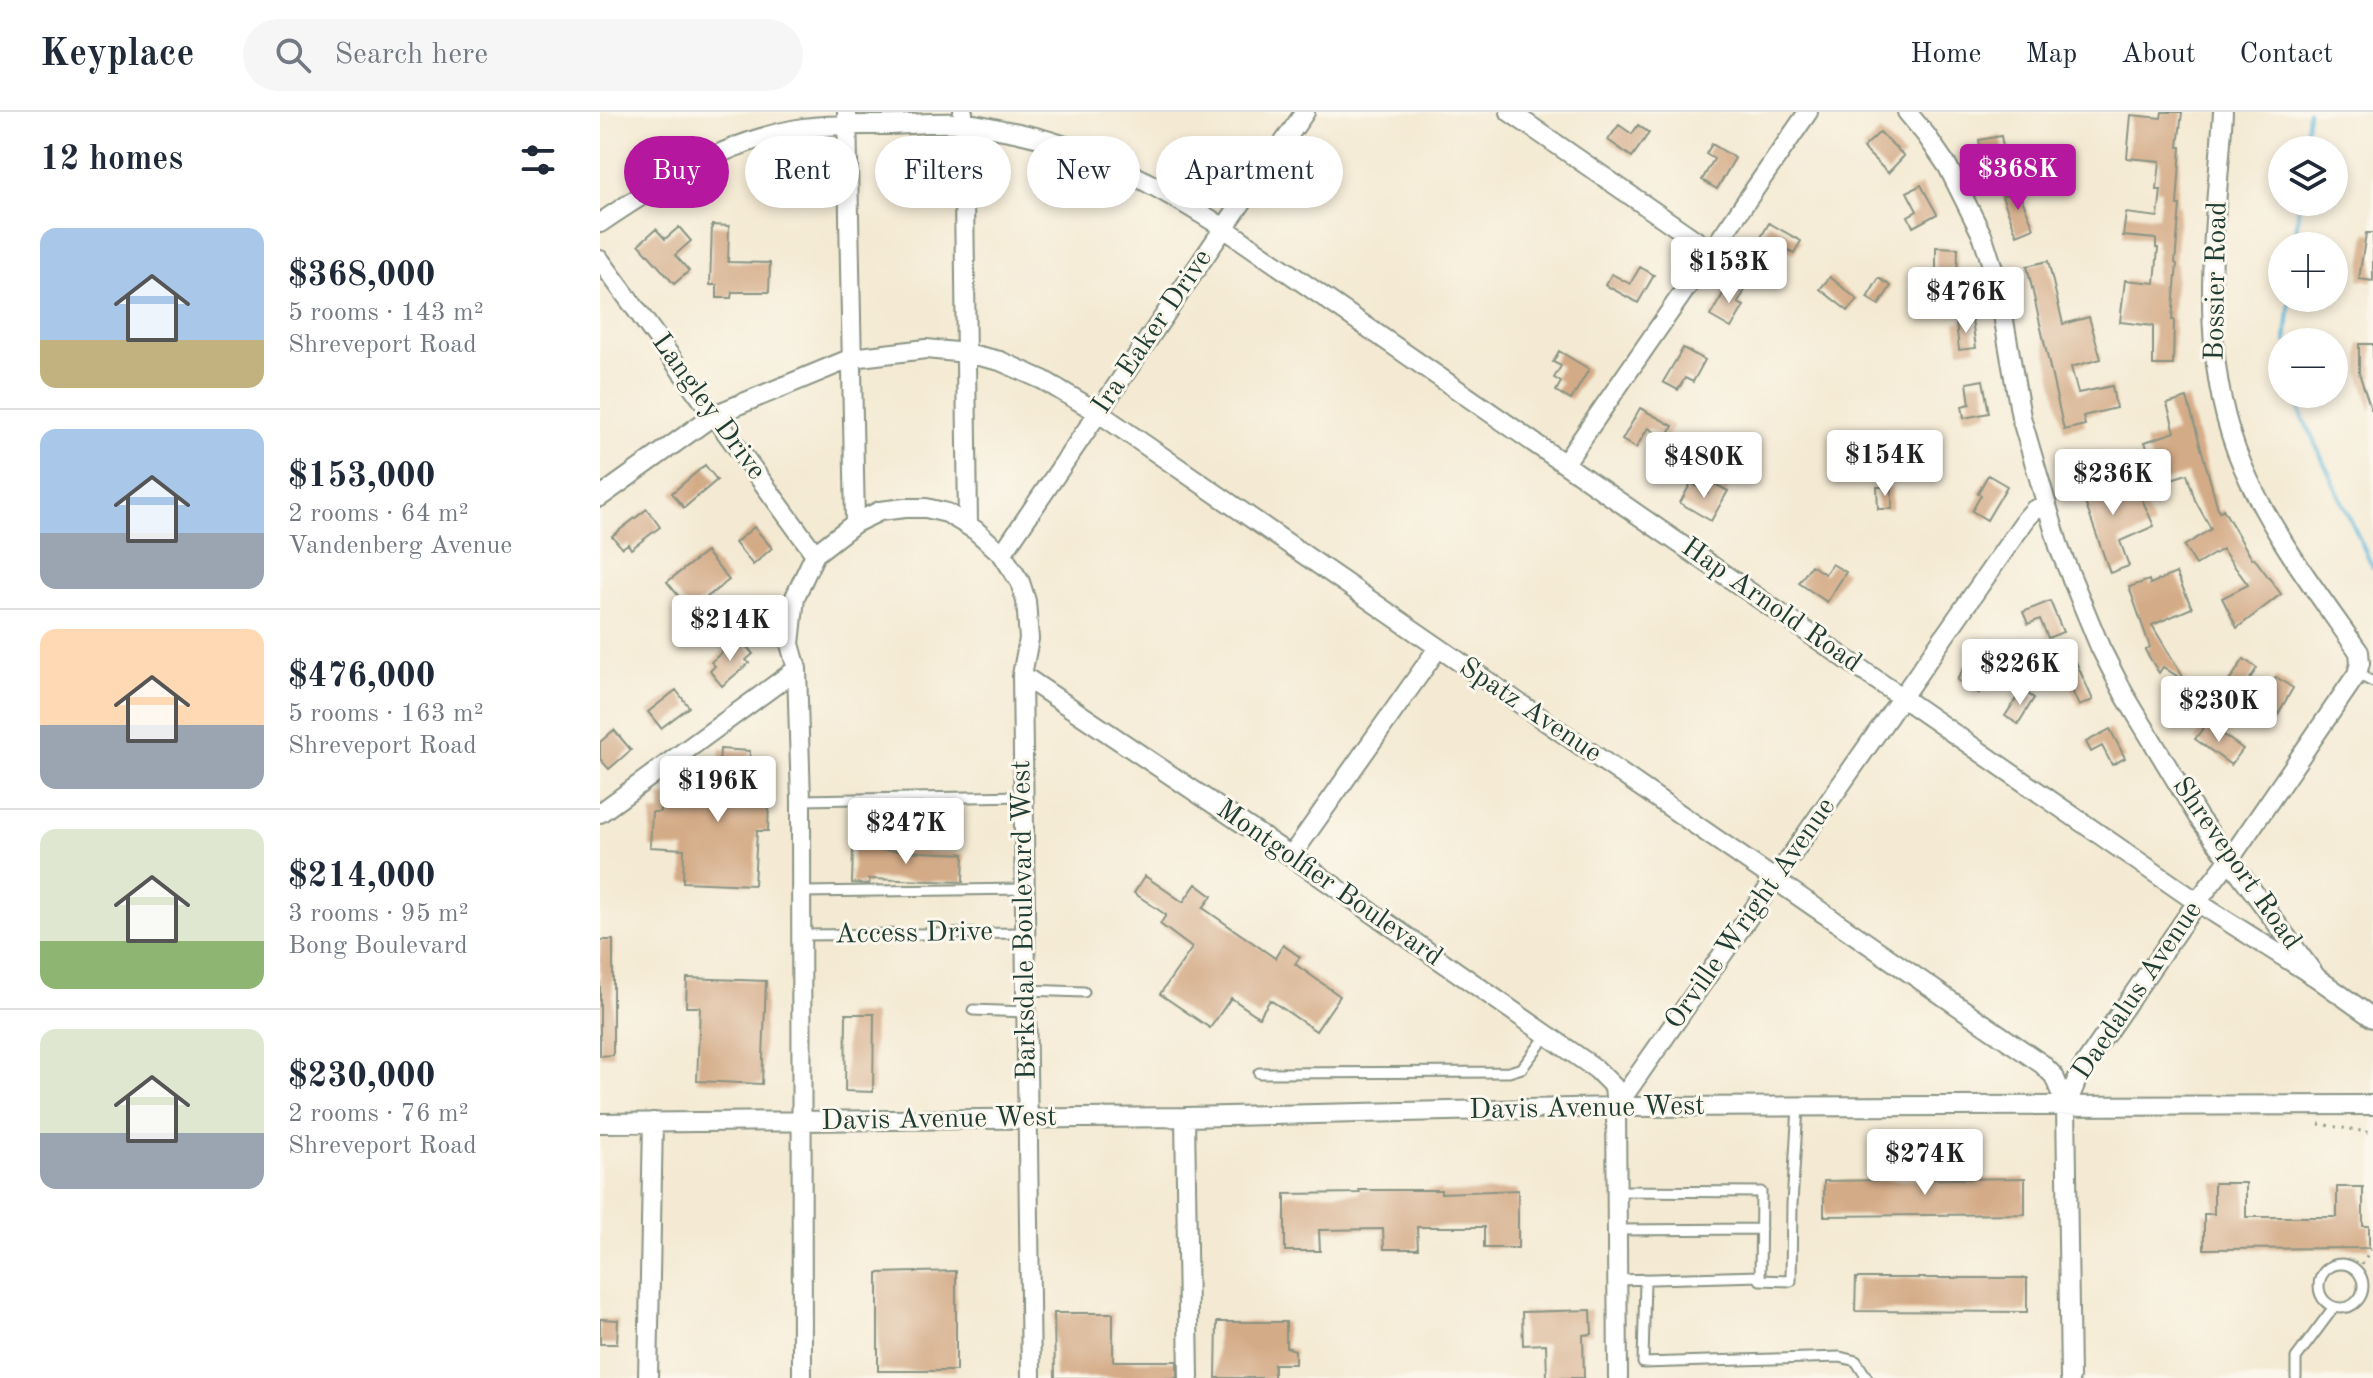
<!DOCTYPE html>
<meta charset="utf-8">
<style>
body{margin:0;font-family:"Old Standard TT",serif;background:#f6f6f7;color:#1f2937;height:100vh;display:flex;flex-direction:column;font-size:30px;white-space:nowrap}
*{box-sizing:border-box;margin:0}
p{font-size:26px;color:#747a83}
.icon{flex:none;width:44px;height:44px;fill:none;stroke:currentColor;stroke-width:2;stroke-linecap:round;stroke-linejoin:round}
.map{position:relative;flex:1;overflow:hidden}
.sheet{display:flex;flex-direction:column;background:#fff;width:600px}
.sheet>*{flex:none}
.top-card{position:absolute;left:24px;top:24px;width:760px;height:72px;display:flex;gap:16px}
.fabs{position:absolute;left:1668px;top:24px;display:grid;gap:16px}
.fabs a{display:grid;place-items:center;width:80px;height:80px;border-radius:50%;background:#fff;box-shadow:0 4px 12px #0003;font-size:40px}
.price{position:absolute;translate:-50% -68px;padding:0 18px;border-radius:8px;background:#fff;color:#222;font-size:26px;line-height:52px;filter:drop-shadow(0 2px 4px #0008)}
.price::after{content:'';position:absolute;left:50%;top:48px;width:24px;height:18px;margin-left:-12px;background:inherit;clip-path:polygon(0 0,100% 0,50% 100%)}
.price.active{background:#b5179e;color:#fff}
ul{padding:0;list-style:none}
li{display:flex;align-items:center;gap:24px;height:200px;padding:0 40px}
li+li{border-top:2px solid #e0e1e3}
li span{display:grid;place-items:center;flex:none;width:224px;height:160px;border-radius:16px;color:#555}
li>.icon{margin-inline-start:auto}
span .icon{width:96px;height:96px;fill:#fffc;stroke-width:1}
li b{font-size:34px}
h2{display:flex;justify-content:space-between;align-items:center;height:96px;padding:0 40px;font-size:34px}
.pill{padding:0 28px;border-radius:36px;background:#fff;box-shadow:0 4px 12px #0003;font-size:28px;line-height:72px}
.pill.active{background:#b5179e;color:#fff}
header{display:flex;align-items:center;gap:48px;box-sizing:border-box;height:112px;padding:0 40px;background:#fff;border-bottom:2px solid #e0e1e3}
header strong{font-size:38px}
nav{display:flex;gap:44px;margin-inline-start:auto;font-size:28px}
.search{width:560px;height:72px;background:#f6f6f7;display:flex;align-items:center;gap:20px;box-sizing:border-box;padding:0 28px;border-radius:44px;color:#747a83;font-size:30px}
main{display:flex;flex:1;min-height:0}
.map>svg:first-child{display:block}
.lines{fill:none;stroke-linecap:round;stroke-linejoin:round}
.stream{stroke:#5cb7da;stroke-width:4}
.building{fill:#d4ab87}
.service-casing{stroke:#8a9484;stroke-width:13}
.minor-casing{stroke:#8a9484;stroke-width:22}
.path{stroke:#8a9484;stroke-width:3;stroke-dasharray:2 6;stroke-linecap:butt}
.service{stroke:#fff;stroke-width:9}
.minor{stroke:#fff;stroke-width:18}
.labels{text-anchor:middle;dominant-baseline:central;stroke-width:6;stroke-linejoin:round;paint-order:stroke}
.street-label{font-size:28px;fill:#1f3d34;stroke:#fbf7ec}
</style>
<header>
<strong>Keyplace</strong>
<div class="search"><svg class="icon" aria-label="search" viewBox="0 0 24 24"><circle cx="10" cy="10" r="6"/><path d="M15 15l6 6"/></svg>Search here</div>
<nav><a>Home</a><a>Map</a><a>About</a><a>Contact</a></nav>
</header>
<main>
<section class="sheet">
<h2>12 homes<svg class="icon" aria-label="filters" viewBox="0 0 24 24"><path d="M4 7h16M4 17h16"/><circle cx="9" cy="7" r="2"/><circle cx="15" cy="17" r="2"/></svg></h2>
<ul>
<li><span style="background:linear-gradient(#a9c7e8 70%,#c2b280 0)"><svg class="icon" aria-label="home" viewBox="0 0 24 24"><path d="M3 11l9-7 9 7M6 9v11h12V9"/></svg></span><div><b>$368,000</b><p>5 rooms · 143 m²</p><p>Shreveport Road</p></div></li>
<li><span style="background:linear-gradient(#a9c7e8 65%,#9aa5b1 0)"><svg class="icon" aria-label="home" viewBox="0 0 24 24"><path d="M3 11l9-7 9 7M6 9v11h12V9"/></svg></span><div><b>$153,000</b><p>2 rooms · 64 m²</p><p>Vandenberg Avenue</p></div></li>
<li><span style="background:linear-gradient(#ffd9b3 60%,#9aa5b1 0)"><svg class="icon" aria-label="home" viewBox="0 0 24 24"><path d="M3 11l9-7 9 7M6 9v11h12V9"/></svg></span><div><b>$476,000</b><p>5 rooms · 163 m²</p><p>Shreveport Road</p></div></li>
<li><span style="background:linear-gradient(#dfe7d0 70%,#8fb573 0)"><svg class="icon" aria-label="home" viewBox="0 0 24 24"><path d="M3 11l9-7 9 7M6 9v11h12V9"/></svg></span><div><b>$214,000</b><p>3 rooms · 95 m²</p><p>Bong Boulevard</p></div></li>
<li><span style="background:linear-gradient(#dfe7d0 65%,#9aa5b1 0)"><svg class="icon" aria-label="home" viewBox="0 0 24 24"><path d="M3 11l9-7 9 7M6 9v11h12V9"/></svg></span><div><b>$230,000</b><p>2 rooms · 76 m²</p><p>Shreveport Road</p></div></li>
</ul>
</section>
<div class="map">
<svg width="1773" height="1266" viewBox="0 0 1773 1266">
<rect width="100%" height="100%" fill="#fbf7ec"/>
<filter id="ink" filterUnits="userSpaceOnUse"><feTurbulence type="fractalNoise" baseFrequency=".0125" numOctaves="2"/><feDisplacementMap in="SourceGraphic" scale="16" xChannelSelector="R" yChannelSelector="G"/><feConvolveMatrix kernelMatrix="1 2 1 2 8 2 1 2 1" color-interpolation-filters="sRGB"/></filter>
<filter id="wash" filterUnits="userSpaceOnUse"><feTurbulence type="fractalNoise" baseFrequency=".006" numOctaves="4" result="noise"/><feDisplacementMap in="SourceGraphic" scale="32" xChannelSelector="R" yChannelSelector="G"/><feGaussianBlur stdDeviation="1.8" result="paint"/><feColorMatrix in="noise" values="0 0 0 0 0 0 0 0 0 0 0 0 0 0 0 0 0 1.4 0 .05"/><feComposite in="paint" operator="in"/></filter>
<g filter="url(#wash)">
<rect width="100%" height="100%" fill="#f4ead3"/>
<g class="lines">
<path class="stream" d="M1704,38L1708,0
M1695,134L1699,90
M1686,230L1690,186
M1692,282L1773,456"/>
</g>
<g id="blocks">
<path class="building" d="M1562,0H1582L1578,35H1581L1577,93H1580L1575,151L1577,152L1572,208H1574L1573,253H1553V214L1520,210L1525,168L1555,171L1558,136H1556V127L1523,124L1526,101L1558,105L1561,78H1557L1560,49L1527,46L1531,3L1561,6Z
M1019,13L1032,22L1038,13L1049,21L1032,45L1008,28Z
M1280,20L1304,44L1288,61L1263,36Z
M1401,24L1406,51L1383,55L1379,28Z
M1112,32L1135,46L1117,77L1102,68L1114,47L1106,42Z
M1321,73L1337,102L1313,115L1308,104L1317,99L1307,80Z
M1418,78L1434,116L1417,123L1402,84Z
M1169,111L1201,129L1194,141L1183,135L1176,147L1167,142L1164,148L1152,141Z
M112,113L129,114L128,150L170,151L169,180H132L131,186H117V173H110Z
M79,115L91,129L75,143L89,159L74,172L39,132L56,117L65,127Z
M1766,121H1773V169L1759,167Z
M1336,135L1358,136L1357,175H1336Z
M1448,149L1463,212L1489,205L1501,247L1471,255L1478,281L1512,274L1516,296L1483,304L1485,313L1464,318L1427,154Z
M1040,155L1054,163L1038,191L1005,173L1012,162L1030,172Z
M1230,165L1258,188L1248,199L1220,177Z
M1279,166L1291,174L1279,193L1267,186Z
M1132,167L1146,176L1138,191L1144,194L1131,216L1110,204Z
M1372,208L1376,236L1359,238L1356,210Z
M1759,232H1773V297H1771L1759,261Z
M1083,236L1105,248L1093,270L1085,266L1078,278L1063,270Z
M959,239L989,257L971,288L956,279L961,270L954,266L961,254L953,250Z
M1383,268L1389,301L1364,306L1362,294L1370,292L1367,271Z
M1587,286L1619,400L1623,397L1652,447L1654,446L1681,482L1637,516L1622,486L1648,473L1622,437L1596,453L1584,434L1611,417L1595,388L1587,362L1559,371L1545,330L1575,320L1567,292Z
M1040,296L1073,314L1066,327L1048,316L1036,336L1022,328Z
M105,353L117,368L84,396L72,381Z
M1495,355L1506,388L1536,374L1554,414L1520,429L1529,454L1510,461L1475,362Z
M1388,363L1407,374L1387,408L1372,399L1381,383L1378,381Z
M1091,371L1108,381L1113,371L1128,379L1111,409L1080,391Z
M1277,375H1292V397H1278Z
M47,397L60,415L31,437L28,432L22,436L12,424Z
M154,415L172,436L153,453L135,431Z
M106,440L129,468L90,498L67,470Z
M1232,452L1246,460L1227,490L1199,471L1211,453L1225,462Z
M1576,461L1592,496L1552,513L1586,570L1563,555L1559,561L1545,538L1550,535L1529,475L1549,468L1550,472Z
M1450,489L1463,520L1448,526L1440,507L1428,512L1423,500Z
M143,530L153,542L146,548L149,551L122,574L110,559L115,554L111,550L129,534L133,539Z
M1384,533L1395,539L1385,556L1391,560L1379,581L1357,568L1375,537L1379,540Z
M1644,547L1657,556L1628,599L1615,590Z
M1476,550L1493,588L1479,594L1462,557Z
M1676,565L1693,576L1671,614L1654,605Z
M76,578L89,595L61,616L48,600Z
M1422,578L1434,586L1418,612L1405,604Z
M1607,611L1643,637L1631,653L1595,627Z
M1510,617L1525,646L1512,653L1502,634L1491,640L1486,630Z
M14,618L31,638L9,657L0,647V630Z
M120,637L150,639L149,657L170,658L168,719H157L154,773L83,770L84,737L50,735L52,700H60V684L117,687Z
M253,737L364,742L363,770L269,767V772L252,771Z
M545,764L583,790L596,772L612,784L603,796L675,846L683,833L700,845L695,852L740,884L716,919L670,888L659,905L631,886L610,916L560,882L592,836L560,812L566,803L534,781Z
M0,828H13V943L0,944Z
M87,866L166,869L162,972L97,969L100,895H86Z
M246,902H274L273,980L245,979Z
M1425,1066V1102L1224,1104V1069Z
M1614,1071H1646V1105H1737V1075H1763V1114H1769V1136L1604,1137V1102H1614Z
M759,1078H841V1081L918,1078V1136H884V1115H817L818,1137H784L783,1117L719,1118L720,1139H685V1082L760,1081Z
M356,1159V1259H278V1161Z
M1256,1166H1427V1200L1255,1199Z
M991,1198L992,1222L983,1223L984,1266H947L946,1232L923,1233L922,1200Z
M454,1201H513V1249H577V1266H455Z
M0,1207L18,1208L17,1232H0Z
M617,1210H686V1235L695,1238V1252H674V1266H616Z"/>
</g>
</g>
<g filter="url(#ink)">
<use href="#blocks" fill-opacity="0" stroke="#8a9484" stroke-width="2"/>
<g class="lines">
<g class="service-casing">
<path id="service" d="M1757,562L1773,570
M201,688L425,684
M202,780L426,777
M202,823L426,821
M426,878L484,880
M373,898L426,900
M659,961L909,960L922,956L947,923
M1017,1079L1161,1080L1160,1168L1191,1169L1192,1092L1198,995
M1017,1118L1161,1117
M1719 1174a22 22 0 1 1 44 0a22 22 0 1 1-44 0Z
M1045,1167L1043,1251L1240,1245L1256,1249L1267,1266
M1017,1168L1160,1164
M1696,1266V1246L1734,1195"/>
</g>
<g class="minor-casing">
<path id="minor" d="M247,0L255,411
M363,0L368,413
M910,0L1111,139
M1307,0L1326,23L1348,55L1383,125L1397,169L1421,305L1460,438L1500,535L1524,582L1598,705L1717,866L1773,906
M0,111C62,69 128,28 203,16C230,12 260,13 288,13C312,12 337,10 361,11C375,11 389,15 403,18C485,32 555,72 624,116L1597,790L1717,866
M0,148L215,442
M965,351L1208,0
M0,385L114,303L252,246L326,237L366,241L400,249L443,268L499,301L1442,952L1454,964L1466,994
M402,442L624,116L705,0
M422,563L691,744L996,957L1014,975L1016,995
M0,701L197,557
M691,744L838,536
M585,1005L589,1266
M0,1011L585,1005L1016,995L1773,993
M48,1266L53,1010
M202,1266L201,688L197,557L190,532L195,485L215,442L255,411L280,399L305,396H326L347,401L375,418L402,442L420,470L426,489L429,527L422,563L431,1266
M1018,1266L1016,995L1426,407L1434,398L1447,393
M1470,1266L1466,994L1481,958L1597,790L1630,747L1757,562L1760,551L1759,540C1717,480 1672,422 1643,355C1594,243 1616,118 1623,0"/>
</g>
<path class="path" d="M1719,1012L1773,1021
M1758,1159L1773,1133"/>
<use href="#service" class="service"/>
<use href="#minor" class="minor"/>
</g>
</g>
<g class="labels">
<g class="street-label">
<text transform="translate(1617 169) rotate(-89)">Bossier Road</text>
<text transform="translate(553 220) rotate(-56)">Ira Eaker Drive</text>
<text transform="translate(108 295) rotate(54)">Langley Drive</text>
<text transform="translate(1171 494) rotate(35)">Hap Arnold Road</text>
<text transform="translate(930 599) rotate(34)">Spatz Avenue</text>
<text transform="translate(1636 752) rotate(55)">Shreveport Road</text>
<text transform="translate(729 772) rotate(35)">Montgolfier Boulevard</text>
<text transform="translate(1151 802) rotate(-55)">Orville Wright Avenue</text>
<text transform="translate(425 808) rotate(-91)">Barksdale Boulevard West</text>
<text transform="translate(314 822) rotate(-1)">Access Drive</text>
<text transform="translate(1538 879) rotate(-56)">Daedalus Avenue</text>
<text transform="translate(987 997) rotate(-1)">Davis Avenue West</text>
<text transform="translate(339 1008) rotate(-1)">Davis Avenue West</text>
</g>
</g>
</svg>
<div class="fabs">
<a><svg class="icon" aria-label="layers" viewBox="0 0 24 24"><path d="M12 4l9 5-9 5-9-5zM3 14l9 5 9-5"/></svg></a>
<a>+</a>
<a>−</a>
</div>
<b class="price active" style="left:1418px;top:100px">$368K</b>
<b class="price" style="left:1129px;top:193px">$153K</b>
<b class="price" style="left:1366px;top:223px">$476K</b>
<b class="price" style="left:1285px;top:386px">$154K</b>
<b class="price" style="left:1104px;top:388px">$480K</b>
<b class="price" style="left:1513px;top:405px">$236K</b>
<b class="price" style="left:130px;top:551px">$214K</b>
<b class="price" style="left:1420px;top:595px">$226K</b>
<b class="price" style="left:1619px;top:632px">$230K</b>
<b class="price" style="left:118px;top:712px">$196K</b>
<b class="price" style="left:306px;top:754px">$247K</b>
<b class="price" style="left:1325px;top:1085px">$274K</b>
<div class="top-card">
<a class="pill active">Buy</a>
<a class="pill">Rent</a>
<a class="pill">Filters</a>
<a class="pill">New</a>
<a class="pill">Apartment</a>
</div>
</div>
</main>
